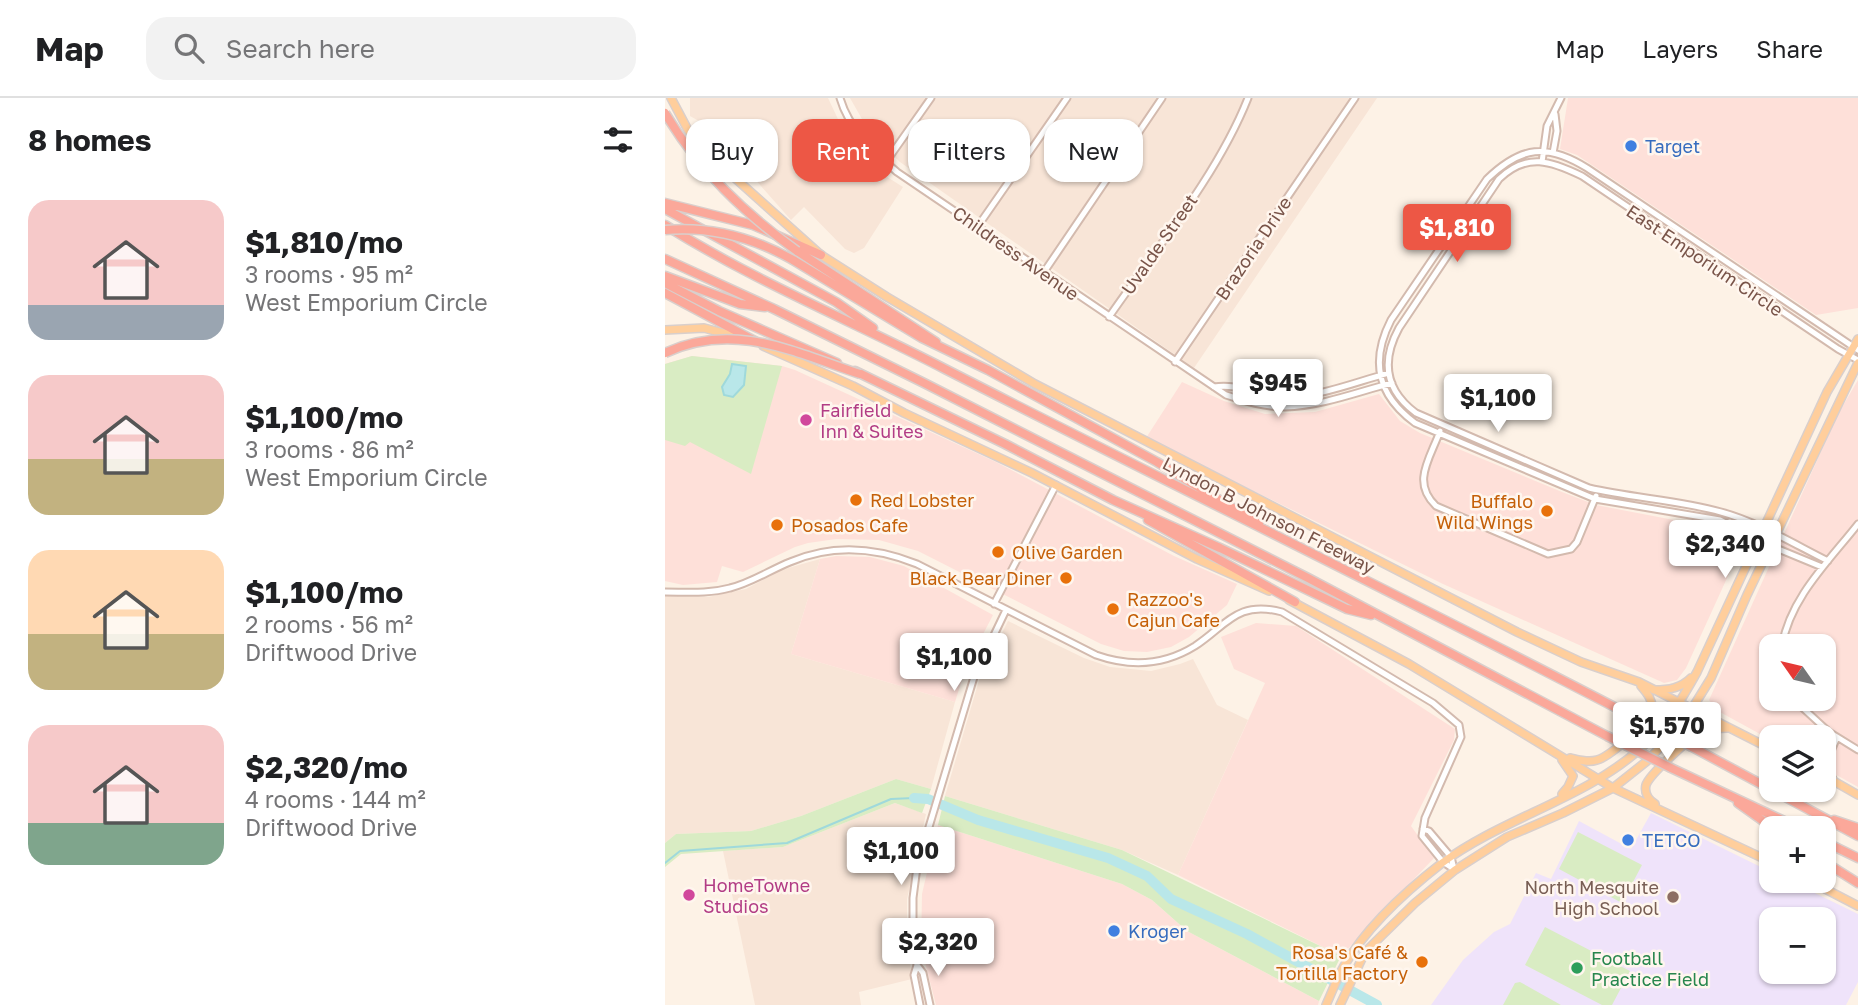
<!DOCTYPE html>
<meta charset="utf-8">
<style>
body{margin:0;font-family:"Golos Text",sans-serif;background:#f2f2f2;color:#202124;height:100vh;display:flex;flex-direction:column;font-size:26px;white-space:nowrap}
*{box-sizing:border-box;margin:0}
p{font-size:23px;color:#757577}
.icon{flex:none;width:38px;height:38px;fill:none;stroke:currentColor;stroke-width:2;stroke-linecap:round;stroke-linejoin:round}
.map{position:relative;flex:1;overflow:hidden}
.side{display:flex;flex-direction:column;background:#fff;width:665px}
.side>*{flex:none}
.top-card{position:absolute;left:21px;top:21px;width:665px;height:63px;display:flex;gap:14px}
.needle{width:46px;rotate:304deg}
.controls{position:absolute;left:1094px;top:536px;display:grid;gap:14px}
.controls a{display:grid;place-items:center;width:77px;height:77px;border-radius:14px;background:#fff;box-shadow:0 2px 5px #0004;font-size:35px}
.price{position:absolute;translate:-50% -60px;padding:0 16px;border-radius:7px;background:#fff;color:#222;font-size:23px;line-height:46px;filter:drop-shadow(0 2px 4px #0008)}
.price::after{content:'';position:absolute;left:50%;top:42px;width:21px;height:16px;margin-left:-10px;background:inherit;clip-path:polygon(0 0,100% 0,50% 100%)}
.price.active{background:#ed5745;color:#fff}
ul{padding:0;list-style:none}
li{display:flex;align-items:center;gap:21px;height:175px;padding:0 28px}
li span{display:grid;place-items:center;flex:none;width:196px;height:140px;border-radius:21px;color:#555}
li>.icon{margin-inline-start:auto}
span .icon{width:84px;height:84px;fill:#fffc;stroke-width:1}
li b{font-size:30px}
h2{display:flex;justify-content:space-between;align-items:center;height:84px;padding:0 28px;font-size:30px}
.chip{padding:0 24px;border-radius:21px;background:#fff;box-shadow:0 2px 5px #0004;font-size:24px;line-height:63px}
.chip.active{background:#ed5745;color:#fff}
header{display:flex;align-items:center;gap:42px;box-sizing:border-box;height:98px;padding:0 35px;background:#fff;border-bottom:2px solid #e0e0e0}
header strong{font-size:33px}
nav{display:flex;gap:38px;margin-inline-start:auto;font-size:24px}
.search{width:490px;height:63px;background:#f2f2f2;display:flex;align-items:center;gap:18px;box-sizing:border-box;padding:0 24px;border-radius:21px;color:#757577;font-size:26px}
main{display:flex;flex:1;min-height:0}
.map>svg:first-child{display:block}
.residential{fill:#f8e5d7}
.commercial{fill:#fee0d9;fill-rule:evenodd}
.education{fill:#efe3fa;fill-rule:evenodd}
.green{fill:#d9ecc3}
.water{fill:#b9e7e9;stroke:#9fd9db;stroke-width:2}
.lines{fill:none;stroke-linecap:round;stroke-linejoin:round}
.stream{stroke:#9fd9db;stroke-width:2}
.river{stroke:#b9e7e9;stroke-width:10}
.minor-casing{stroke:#d3baae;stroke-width:9}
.major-casing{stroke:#d9cfcc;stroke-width:10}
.highway-casing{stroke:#d9cfcc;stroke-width:11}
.minor{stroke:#fff;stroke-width:5}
.major{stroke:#ffce9c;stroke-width:7}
.highway{stroke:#fba89a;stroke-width:8}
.highway-bridge-casing{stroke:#d9cfcc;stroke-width:11;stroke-linecap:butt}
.highway-bridge{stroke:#fba89a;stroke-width:8}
.shop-dot{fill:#3f7fe0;stroke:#fff6ee;stroke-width:2.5}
.hotel-dot{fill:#d1479c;stroke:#fff6ee;stroke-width:2.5}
.food-dot{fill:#e8710a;stroke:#fff6ee;stroke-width:2.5}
.education-dot{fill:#8d6e63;stroke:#fff6ee;stroke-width:2.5}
.leisure-dot{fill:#2e9e5b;stroke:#fff6ee;stroke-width:2.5}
.labels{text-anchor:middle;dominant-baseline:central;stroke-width:5;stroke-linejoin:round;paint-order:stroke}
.shop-label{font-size:18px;fill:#366cbe;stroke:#fff6ee;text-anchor:start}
.street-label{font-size:18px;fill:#795449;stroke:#fff6ee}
.hotel-label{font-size:18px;fill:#b23c85;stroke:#fff6ee;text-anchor:start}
.food-label{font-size:18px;fill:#c56008;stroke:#fff6ee;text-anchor:start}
.education-label{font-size:18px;fill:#785e54;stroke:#fff6ee;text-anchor:end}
.leisure-label{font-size:18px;fill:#27864d;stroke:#fff6ee;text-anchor:start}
</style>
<header>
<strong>Map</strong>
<div class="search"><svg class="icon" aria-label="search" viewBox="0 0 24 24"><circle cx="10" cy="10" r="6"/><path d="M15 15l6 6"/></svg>Search here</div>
<nav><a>Map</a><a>Layers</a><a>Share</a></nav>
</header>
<main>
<section class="side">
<h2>8 homes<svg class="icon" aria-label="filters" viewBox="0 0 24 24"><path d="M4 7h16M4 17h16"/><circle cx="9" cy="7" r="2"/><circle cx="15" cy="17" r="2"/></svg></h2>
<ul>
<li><span style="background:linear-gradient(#f6c9c9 75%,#9aa5b1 0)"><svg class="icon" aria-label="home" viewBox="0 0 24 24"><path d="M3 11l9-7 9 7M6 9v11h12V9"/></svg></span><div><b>$1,810/mo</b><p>3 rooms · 95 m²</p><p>West Emporium Circle</p></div></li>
<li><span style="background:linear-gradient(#f6c9c9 60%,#c2b280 0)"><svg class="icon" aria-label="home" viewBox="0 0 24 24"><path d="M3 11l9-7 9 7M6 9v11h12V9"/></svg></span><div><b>$1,100/mo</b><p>3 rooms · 86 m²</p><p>West Emporium Circle</p></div></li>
<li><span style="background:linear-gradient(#ffd9b3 60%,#c2b280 0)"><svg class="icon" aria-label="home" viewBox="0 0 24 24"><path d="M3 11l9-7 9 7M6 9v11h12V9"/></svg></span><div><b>$1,100/mo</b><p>2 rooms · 56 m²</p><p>Driftwood Drive</p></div></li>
<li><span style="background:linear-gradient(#f6c9c9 70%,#7fa58c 0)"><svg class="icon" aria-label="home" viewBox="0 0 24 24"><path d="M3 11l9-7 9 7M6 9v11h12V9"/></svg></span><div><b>$2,320/mo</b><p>4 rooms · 144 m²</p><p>Driftwood Drive</p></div></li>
</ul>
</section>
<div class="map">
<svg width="1193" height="907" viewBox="0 0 1193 907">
<rect width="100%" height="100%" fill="#fdf2e6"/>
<path class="residential" d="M25,0H163L181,38L205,65L219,77L238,89L199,150L189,155L180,151L139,109L126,122L88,79L53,58L64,40L25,18Z
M185,0H712L529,270L235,64L205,35Z
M155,461L126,556L290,604L266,691L231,681L136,718L86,733L11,736L0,745V498L43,499L81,491L116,472Z
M343,523L419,560L445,569L486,573L515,566L528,561L552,607L583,622L513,777L457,752L280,698L315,579Z
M230,705L261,716L242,801V840L247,881L194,894L196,907H90L58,753L118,749Z"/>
<path class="commercial" d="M903,0H1193V210L1151,217L912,57L895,51Z
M27,258L117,268L130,272L331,364L509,458L572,486L562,507L524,539L506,549L482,554L459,553L436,546L253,453L214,442L171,441L143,445L130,449L78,474L57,468L52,484L18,487L0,483V266Z
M1193,282V689L1159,670L1158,639H1106V642L1053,613L1044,602L1173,316ZM1106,548H1158V600H1106Z
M517,284L559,303L600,316L650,314L714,296L735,323L755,335L897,394L931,407L1040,428L1078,445L1021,570L1012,582L999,585L778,486L481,340Z
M171,458L205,459L239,468L328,517L301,569L290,604L126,556L155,461Z
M591,525L631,528L790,631L789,642L746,728L769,760L676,858L513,777L600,585L569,571L556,539Z
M273,727L457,786L487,802L522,833L654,903L653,907H271L256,849L257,796Z"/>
<path class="education" d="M986,715L1106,774V782H1123L1193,816V884L1181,907H766L798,862L829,834L845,826L871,775L886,781L914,723L966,751ZM1106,821H1158V873H1106Z"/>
<path class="green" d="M27,258L117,268L86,376L25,344L20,348L0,342V266Z
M231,681L266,691L257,715L230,705L118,749L16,756L0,769V745L11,736L86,733L136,718Z
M280,698L457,752L676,858L654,903L522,833L487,802L457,786L273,727Z
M913,734L977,767L957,805L894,771Z
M880,829L965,873L947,907H937L860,867Z
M855,884L896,907H838L850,885Z"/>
<path class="water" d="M67,266L81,268L79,287L68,299L59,297L57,289L65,276Z"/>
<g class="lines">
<path class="stream" d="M0,765L15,753L122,745L226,701L249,700"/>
<path class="river" d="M249,700L263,701L313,722L443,760L482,778L506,801L582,836L712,907"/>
<g class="minor-casing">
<path id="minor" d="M175,0C184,31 208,53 232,74L561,297C580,303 600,309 620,309C657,308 692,294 727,285
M888,55L892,33L890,16
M221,64L266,0
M877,64L882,28L896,0
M313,128L402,0
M379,174L497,0
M444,219C491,151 553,76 583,0
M510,264L690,0
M549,289C572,285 594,297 618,298C653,300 690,284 724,275
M775,333C765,361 746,384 771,408L883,456L906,451L912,444L931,398
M1163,463C1129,446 1093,424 1056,414C1013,402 967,400 924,390L751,315C720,292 716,263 734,230L834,81C862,54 886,63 917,78L1173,251L1193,262
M1157,469L1106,448L1055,422L930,401L750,325C712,297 705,263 726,222L822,81C856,48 882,45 922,70L1193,252
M0,494C22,494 43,496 65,490C86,485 105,472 125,464C167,446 210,449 252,466L431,557C465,569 498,568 530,548C562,527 572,502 617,514L768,605L794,627L796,639L760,720L757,738L778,764L790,772
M329,506L391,387
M1117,548C1125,500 1164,463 1193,426
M1127,600L1164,634L1193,652
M1158,647L1164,634
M1168,681L1161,665L1172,639
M758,731L764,733L786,759L789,771
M252,867L258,875L265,907
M255,907L249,877L252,867L248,830V800L252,769L309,579L341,512"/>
</g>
<g class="major-casing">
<path id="major" d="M6,0L23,32L42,55L156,157L222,199L370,286L852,534L916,564L974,584L1106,651
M0,232L39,230L77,240
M98,248L188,288L239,315L367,375L532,461L604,493
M624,502L744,566L948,690L1106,764
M989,592C1004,592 1016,590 1026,580
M905,660C914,662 923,665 932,662C944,659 985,624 987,612C988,602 982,595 976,588
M897,662L908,678L903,689L897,696
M1158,677L1193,697
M990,706C984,702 979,695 981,687C985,675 1026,640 1038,631L1063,630
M1143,782L1193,808
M661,907C667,894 672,880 679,868C702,828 741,793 777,765C838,720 919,701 975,651C1000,629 1016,603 1032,574L1162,294L1193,241
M675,907L700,854L750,805L790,772L842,739L898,715L948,690L982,663L1017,627L1046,580L1082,497L1193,265"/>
</g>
<g class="highway-casing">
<path id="highway" d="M0,105L88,127L156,157
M0,111L171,204L208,230
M0,127C89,183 187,223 280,271C507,387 737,498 963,616
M132,153L271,244
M0,161L109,211L259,285L643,480L942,638
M128,162L257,240L323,272L492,364L594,426
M0,178L75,206L100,209
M0,185L54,213L172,265
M0,195L90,243
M190,273L340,346L448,402L555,450L682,511L706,517
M483,422L630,504
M1027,649L1193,738
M1006,670L1134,730
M1073,705L1108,730
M1169,722L1193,730
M1158,743L1193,760
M1158,763L1193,785"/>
</g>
<use href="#minor" class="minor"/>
<use href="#major" class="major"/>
<use href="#highway" class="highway"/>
<g class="highway-bridge-casing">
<path id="highway-bridge" d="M0,15C34,72 79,115 132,153
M0,132C45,128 89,140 128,162
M0,255C69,223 129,254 195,276
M963,616L1027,649
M942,638L1006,670"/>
</g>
<use href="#highway-bridge" class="highway-bridge"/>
</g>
<g class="shop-dot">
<circle cx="966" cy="48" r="7"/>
<circle cx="963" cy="742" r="7"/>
<circle cx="449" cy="833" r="7"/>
</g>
<g class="hotel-dot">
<circle cx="141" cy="322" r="7"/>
<circle cx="24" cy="797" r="7"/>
</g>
<g class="food-dot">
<circle cx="191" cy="402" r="7"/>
<circle cx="882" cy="413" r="7"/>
<circle cx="112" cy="427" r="7"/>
<circle cx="333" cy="454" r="7"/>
<circle cx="401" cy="480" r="7"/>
<circle cx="448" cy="511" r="7"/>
<circle cx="757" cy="864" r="7"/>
</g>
<circle class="education-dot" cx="1008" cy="799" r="7"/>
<circle class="leisure-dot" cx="912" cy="870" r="7"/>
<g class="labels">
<g class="shop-label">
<text x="980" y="48">Target</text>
<text x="977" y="742">TETCO</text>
<text x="463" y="833">Kroger</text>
</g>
<g class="street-label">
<text transform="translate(494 146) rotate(-55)">Uvalde Street</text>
<text transform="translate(588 150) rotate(-56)">Brazoria Drive</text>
<text transform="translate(351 155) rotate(35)">Childress Avenue</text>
<text transform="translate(1040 162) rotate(34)">East Emporium Circle</text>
<text transform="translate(604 417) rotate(27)">Lyndon B Johnson Freeway</text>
</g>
<g class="hotel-label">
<text x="155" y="312">Fairfield<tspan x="155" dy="21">Inn &amp; Suites</tspan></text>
<text x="38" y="787">HomeTowne<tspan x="38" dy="21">Studios</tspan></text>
</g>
<g class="food-label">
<text x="205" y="402">Red Lobster</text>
<text x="868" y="403" text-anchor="end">Buffalo<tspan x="868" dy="21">Wild Wings</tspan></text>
<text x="126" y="427">Posados Cafe</text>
<text x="347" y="454">Olive Garden</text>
<text x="387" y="480" text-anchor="end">Black Bear Diner</text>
<text x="462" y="501">Razzoo's<tspan x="462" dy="21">Cajun Cafe</tspan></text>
<text x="743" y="854" text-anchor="end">Rosa's Café &amp;<tspan x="743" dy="21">Tortilla Factory</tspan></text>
</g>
<g class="education-label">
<text x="994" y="789">North Mesquite<tspan x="994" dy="21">High School</tspan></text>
</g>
<g class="leisure-label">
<text x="926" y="860">Football<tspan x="926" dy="21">Practice Field</tspan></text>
</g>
</g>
</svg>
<div class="controls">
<a><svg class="needle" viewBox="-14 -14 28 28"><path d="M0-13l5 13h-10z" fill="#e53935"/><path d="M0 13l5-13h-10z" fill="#757577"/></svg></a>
<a><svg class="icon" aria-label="layers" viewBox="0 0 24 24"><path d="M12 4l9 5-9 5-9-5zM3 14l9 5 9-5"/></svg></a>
<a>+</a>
<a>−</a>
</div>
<b class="price active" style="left:792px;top:166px">$1,810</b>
<b class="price" style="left:613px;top:321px">$945</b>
<b class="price" style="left:833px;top:336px">$1,100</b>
<b class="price" style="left:1060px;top:482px">$2,340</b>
<b class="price" style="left:289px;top:595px">$1,100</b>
<b class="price" style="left:1002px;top:664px">$1,570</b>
<b class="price" style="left:236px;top:789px">$1,100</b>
<b class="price" style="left:273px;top:880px">$2,320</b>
<div class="top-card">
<a class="chip">Buy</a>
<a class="chip active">Rent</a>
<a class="chip">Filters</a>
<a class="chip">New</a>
</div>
</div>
</main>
